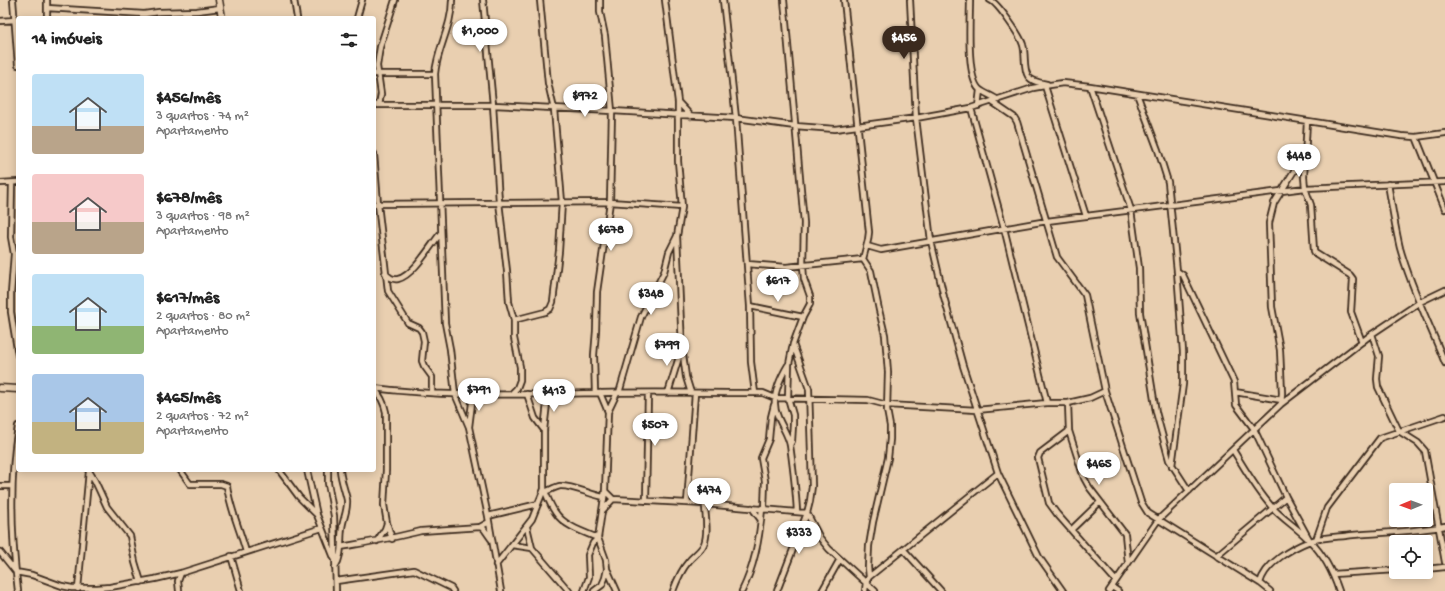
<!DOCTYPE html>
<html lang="pt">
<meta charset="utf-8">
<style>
body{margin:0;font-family:"Gochi Hand",sans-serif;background:#f6f6f6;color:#222;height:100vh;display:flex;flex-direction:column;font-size:15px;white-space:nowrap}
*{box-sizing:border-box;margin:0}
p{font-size:13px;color:#767676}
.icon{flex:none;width:22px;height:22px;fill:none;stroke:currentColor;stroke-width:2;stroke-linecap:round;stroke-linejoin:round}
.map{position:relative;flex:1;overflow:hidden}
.side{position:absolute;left:16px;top:16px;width:360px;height:456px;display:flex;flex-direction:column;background:#fff;border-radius:4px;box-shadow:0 2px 10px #0003}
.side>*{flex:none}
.needle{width:26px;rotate:269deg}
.tools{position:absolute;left:1389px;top:483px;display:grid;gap:8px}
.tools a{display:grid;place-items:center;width:44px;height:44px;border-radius:4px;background:#fff;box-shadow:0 2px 10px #0003;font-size:20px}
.price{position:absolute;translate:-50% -34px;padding:0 9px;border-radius:14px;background:#fff;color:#222;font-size:13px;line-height:26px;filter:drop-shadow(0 1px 2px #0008)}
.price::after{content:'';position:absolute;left:50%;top:24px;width:12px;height:9px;margin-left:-6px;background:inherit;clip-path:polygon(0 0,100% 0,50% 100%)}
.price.selected{background:#3b2a1e;color:#fff}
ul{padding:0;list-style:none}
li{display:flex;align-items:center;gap:12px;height:100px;padding:0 16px}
li span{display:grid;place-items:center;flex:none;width:112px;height:80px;border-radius:4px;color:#555}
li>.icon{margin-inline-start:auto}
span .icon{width:48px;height:48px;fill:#fffc;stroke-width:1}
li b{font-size:17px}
h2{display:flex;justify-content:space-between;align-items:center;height:48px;padding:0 16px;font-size:17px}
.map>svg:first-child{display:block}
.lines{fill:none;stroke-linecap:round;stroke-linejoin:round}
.street-casing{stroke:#3b2a1e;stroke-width:8}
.secondary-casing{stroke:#3b2a1e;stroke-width:9}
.street{stroke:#e9cfb0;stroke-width:4.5}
.secondary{stroke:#e9cfb0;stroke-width:6}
</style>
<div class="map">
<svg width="1445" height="591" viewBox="0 0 1445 591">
<rect width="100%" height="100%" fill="#e9cfb0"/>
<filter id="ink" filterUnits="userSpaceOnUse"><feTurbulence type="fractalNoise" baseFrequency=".025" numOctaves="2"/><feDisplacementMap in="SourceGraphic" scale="8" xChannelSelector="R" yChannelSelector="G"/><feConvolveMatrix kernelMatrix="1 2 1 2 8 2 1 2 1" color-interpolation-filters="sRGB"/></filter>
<g filter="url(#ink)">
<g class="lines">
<g class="street-casing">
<path id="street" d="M13,0L18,65
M294,0L297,18
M452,0C452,27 437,48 435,74L445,323L450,349L455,394L469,427L488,516L501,591
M483,0L493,105L499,202L507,271L509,302L514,320V338L520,367V380L517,388L511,394
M665,0L678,102V161L682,207L677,236L682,347L686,377L691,393
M723,0L736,118L750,306L751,362L755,393
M784,0L804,223L803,266L804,279L810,296V304L803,317L793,344L789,364L788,398L793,415V425L792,441L790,445
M844,0L869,232L868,240L863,259
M910,0L916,118L931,241L944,297L963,366L998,473L1039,557L1063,591
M970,0C970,19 966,76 979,89C984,93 992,96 998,100
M990,0C998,3 1021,37 1023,45C1026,54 1023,68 1028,76C1032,82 1041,83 1047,84
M47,8L144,14L159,12L197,11L220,8
M47,18V0
M357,18L362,0
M0,21L15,20
M374,74H435
M1045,86L1086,216
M1090,86L1131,210L1139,268L1140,313L1156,412L1169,460L1189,491
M1137,94L1158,150L1168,182L1177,271L1183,352V384L1172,466
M678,102L691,116
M992,102L1014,117L1017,122L1057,257L1085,295L1105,391L1141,502L1148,513L1260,583L1270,591
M374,105H493L612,111L736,118L795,126L835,129L916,118L971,108L1033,88L1050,85L1063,83L1090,86L1401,136L1416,137L1445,133
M379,105L381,94L377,66L380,47L395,0
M978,106L980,90
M971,108L1004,228L1047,403
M1307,121L1304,177L1305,188L1311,205L1314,251L1315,253L1350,275L1353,279L1351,312L1362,342
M1416,137L1445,209
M374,154L378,204L388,291L408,323L419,328L422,332L424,341L422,361L424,366L432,377V392
M0,183L18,182
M12,183L11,237L14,254L11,294V312L18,355
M1388,184C1392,206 1395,227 1400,248C1411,288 1430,325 1445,363
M374,204L610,202L682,207
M867,246L881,250L1047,221L1305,188L1445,182
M747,264L786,267L863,259L871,271L879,310L885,335L888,372L887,410L890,426V439L888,458L873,522L869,546L868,567L869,577
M1177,271L1183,275L1234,382L1236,405L1254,429L1286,497L1309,539
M385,273C389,277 392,280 398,279C413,276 431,245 440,234
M750,306L803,317
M514,320L545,312L550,309L553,302L559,251L562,202L554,109L548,83L540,0
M1372,334L1379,356L1377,379L1378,387L1399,431L1418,443L1425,451L1445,562
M788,365C779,380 770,401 778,417C782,427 788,435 790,445C793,467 796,490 797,512
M374,388C449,398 525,394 601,393C652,392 704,393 755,393H763L775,398L868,400L887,405L977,410L1047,403H1068L1090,398L1105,391
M374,388C381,396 384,402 386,412V470L384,505L387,523L392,539
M1235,392L1282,400
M595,393L594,355L596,331L597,292L610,202L612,111L605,36L600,12V0
M600,393L608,412
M619,393L641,317L664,272L669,252L677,236
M668,393L682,347
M527,394L535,418L544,430
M1068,403L1069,431L1084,478L1089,487L1125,534L1128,563
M1281,404L1282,393L1280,350L1272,307L1269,223L1274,203L1304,155
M18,426C9,482 11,535 18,591
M469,427L473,395
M1069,431L1040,453L1038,458L1049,503L1057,514L1116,581
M1233,450C1245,469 1256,489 1271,506C1282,519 1298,528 1310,541C1324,555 1333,573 1339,591
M180,470L190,484H221L227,486C230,509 240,529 246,552
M279,470L299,497L316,514
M307,470L317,515L334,558
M328,470V483L334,516L336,591
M89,471L95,481L107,507L130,536L135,562L141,582
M0,486H12
M544,489C547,496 550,505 555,512C564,526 583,532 598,538
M605,491L613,499L705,504L807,513
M545,492C550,490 555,487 560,486C572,485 591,495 604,497
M646,501L648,393
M687,503L695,393
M752,508L761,520
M764,509L765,481L761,458L769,439L771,417L774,405
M602,511L613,499
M807,513L820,538L829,549L875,591
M488,516L538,504
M480,527L484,529L491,539
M527,527L532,548L569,591
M1071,530L1100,502
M1316,540L1327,508L1380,438L1445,416
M377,541L385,529L387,523
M512,545L532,548
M341,547C369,542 394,538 421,531L480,527L489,522
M904,550L941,591
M0,552L16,572L32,575L62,586L72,588H97L110,587L155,579L181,573L322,528
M231,556L241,591
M1216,556L1286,497
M496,565L532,519L544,489V430L548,394
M335,567C343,555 340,542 342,528C343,519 348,510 347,500C345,490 341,481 340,470
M1426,569L1445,567
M608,571L617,591
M1333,574L1396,570
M336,581L414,570L451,588L453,591
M1260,583C1265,563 1292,548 1310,541C1323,537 1339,537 1353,535C1383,532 1415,532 1445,526
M1112,587L1118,591
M78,589L89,471
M179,591L178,581L181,573
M584,591L589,577L588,555L593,543L598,538
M594,591L602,585L605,578L607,569L606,560L598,538L605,491L608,412L617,393
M673,591C677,580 682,569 689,561C694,555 701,551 704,544C709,532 705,516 705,504
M742,591C755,565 760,537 762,508
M777,591L807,513L810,501L812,486L809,389L793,344
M822,591L840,559
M865,591L866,582L869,577L998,473
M1109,591L1158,520L1281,404L1372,334L1420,302L1445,290"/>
</g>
<g class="secondary-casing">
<path id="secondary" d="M219,0L222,18
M0,388L18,389"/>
</g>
<use href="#street" class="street"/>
<use href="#secondary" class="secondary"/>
</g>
</g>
</svg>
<div class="tools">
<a><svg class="needle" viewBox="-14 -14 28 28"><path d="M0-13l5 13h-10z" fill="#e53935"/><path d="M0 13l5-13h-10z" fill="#767676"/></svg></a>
<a><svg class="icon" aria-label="locate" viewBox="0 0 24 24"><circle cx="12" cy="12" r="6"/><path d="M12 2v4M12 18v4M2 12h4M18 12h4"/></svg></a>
</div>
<b class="price" style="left:480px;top:53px">$1,000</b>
<b class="price selected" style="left:904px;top:60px">$456</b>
<b class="price" style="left:585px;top:118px">$972</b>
<b class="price" style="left:1299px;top:178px">$448</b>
<b class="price" style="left:611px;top:252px">$678</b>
<b class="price" style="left:778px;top:303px">$617</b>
<b class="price" style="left:651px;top:316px">$348</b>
<b class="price" style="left:667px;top:367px">$799</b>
<b class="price" style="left:479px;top:412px">$791</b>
<b class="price" style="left:554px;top:413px">$413</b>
<b class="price" style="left:655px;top:447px">$507</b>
<b class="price" style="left:1099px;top:486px">$465</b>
<b class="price" style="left:709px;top:512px">$474</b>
<b class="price" style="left:799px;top:555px">$333</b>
<section class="side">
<h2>14 imóveis<svg class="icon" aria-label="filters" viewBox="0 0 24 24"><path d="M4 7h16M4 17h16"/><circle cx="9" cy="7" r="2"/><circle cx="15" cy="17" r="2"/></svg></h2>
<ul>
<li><span style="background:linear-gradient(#bfe0f5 65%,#b9a48a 0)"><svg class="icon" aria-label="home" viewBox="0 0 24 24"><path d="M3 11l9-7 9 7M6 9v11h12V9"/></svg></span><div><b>$456/mês</b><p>3 quartos · 74 m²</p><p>Apartamento</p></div></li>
<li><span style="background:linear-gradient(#f6c9c9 60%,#b9a48a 0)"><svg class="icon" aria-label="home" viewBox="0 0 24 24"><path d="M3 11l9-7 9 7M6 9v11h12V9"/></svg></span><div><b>$678/mês</b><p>3 quartos · 98 m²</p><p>Apartamento</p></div></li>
<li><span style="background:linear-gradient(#bfe0f5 65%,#8fb573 0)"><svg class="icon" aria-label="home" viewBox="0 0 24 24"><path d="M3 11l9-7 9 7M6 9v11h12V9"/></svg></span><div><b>$617/mês</b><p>2 quartos · 80 m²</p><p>Apartamento</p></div></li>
<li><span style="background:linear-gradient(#a9c7e8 60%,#c2b280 0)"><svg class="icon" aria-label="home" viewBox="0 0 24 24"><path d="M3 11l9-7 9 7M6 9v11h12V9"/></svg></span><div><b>$465/mês</b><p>2 quartos · 72 m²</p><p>Apartamento</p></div></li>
</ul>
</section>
</div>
